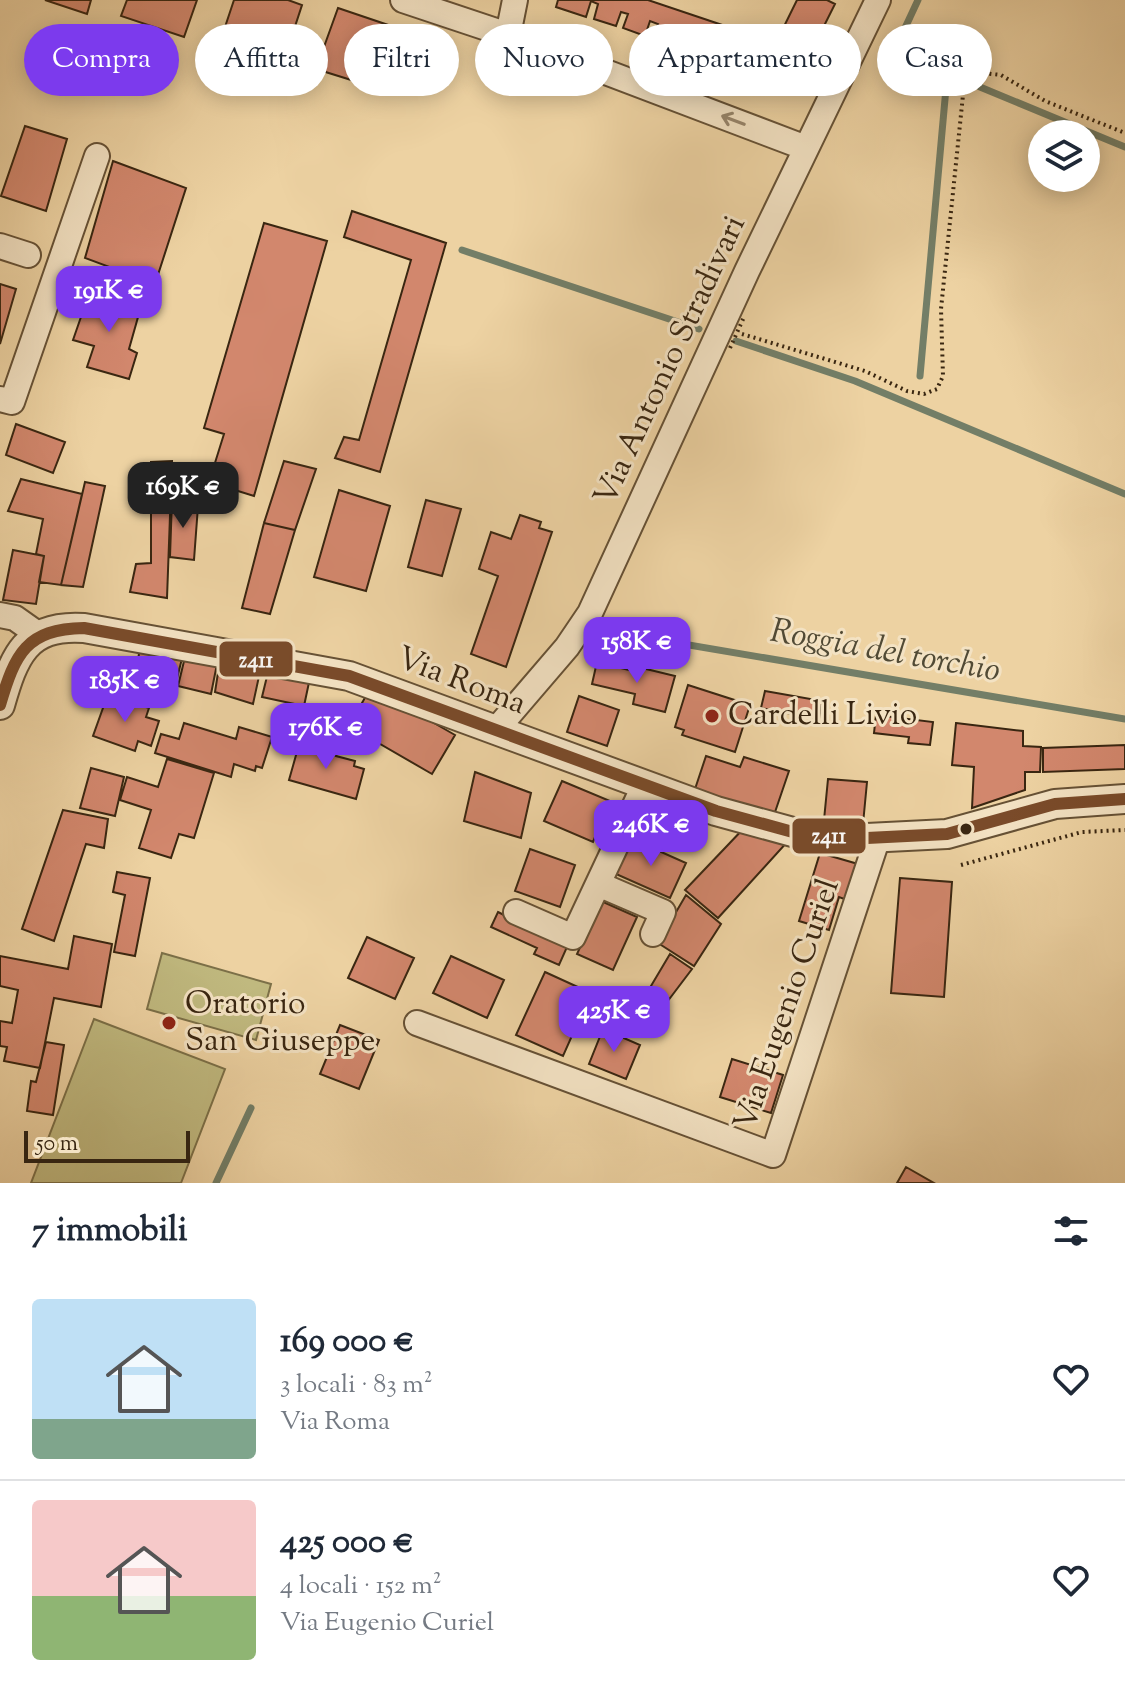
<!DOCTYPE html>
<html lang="it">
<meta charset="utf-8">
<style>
body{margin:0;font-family:"Sorts Mill Goudy",serif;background:#f2f2f3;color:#1f2937;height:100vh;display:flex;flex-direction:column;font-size:30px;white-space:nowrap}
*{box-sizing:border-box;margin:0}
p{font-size:26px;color:#747a83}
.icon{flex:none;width:44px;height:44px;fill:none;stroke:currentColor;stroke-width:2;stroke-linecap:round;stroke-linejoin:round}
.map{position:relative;height:1183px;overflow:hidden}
.drawer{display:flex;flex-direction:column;background:#fff;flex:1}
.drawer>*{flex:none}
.hud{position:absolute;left:24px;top:24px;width:1078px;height:72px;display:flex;gap:16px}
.controls{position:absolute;left:1028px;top:120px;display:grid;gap:16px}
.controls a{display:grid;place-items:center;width:72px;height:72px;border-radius:50%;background:#fff;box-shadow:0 4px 20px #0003;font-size:40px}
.scale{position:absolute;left:24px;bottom:20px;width:166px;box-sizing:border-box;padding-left:8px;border:4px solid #392611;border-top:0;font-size:22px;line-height:28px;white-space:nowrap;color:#392611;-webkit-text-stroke:6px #f3e2c3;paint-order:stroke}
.price{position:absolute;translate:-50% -68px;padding:0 18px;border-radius:16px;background:#7c3aed;color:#fff;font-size:26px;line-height:52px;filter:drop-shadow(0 2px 4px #0008)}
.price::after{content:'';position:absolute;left:50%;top:48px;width:24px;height:18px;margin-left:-12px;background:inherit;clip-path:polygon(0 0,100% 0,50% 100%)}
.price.on{background:#222;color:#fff}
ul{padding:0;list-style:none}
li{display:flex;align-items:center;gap:24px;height:200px;padding:0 32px}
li+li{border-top:2px solid #e0e1e3}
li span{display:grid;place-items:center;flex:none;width:224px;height:160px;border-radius:8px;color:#555}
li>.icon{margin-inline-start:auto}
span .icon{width:96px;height:96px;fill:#fffc;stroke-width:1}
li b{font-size:34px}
h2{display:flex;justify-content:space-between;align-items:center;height:96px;padding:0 32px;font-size:34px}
.chip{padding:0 28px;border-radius:36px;background:#fff;box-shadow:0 4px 20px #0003;font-size:28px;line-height:72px}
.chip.on{background:#7c3aed;color:#fff}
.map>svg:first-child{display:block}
.green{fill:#c0b97f;stroke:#7c7048;stroke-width:2}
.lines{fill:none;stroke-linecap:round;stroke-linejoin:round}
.stream{stroke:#737e67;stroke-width:7}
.building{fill:#d2876d;stroke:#392611;stroke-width:2}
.minor-casing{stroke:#665135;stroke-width:28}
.tertiary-casing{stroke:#665135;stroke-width:32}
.path{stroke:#392611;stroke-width:4;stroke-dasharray:2 4;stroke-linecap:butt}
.minor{stroke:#f3e2c3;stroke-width:24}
.tertiary{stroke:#f3e2c3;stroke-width:28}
.path-bridge{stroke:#392611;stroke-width:4;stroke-dasharray:2 4;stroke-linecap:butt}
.bus-1-casing{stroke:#f3e2c3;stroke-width:18}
.bus-1{stroke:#7a4b2a;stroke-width:12}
.oneway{stroke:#96846a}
.poi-dot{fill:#8f2418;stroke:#f3e2c3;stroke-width:3}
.bus-dot{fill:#392611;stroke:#f3e2c3;stroke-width:3}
.labels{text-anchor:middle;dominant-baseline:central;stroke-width:6;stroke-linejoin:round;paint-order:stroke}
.street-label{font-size:32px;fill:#392611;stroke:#f3e2c3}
.poi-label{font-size:32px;fill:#392611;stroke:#f3e2c3;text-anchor:start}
.water-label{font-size:34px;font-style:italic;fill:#514a35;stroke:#f3e2c3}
.line-badge{stroke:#f3e2c3;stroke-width:3}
.badge-label{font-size:22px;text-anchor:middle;font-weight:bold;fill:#fff}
</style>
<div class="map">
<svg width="1125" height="1183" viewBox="0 0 1125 1183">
<rect width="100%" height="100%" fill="#edd2a2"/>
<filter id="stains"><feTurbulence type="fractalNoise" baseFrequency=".0025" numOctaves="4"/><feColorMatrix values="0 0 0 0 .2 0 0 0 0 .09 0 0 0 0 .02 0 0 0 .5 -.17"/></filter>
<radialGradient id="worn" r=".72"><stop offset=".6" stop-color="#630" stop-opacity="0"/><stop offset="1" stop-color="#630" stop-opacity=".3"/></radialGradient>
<path class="green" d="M162,953L271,984L256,1040L147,1009Z
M94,1019L225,1069L181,1183H31Z"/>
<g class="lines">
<path class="stream" d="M918,0L898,43L952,79
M980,87L1125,147
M462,250L699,329
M736,341L855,381L1125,494
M920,376L947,77
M636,636L1125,719
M216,1183L251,1108"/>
</g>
<path class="building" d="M45,0H91L87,14Z
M127,0H197L184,37L121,16Z
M234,0H288L302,5L282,66L219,45Z
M558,0H648L746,33L735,67L712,59L717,44L709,41L704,56L682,49L687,34L679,32L675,45L653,38L658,24L650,21L645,36L623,28L628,14L621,12L616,26L594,19L598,4L591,1L586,17L556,7Z
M797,0H827L835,4L817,40L808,36L803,47L810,50L792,87L762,71Z
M338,8L400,29L380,89L316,69Z
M25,126L67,139L46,211L1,196Z
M113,161L186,188L155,284L85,258Z
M352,211L446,243L380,472L335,458L344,437L359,440L411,260L344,237Z
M264,223L327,241L254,496L209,482L224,434L204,428Z
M0,284L16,289L0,344Z
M90,291L140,310L129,349L137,353L129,379L87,367L94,346L73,340Z
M16,424L65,442L53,473L6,455Z
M172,461L167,598L130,592L136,564L151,563V462Z
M284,461L316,469L295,530L264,523Z
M21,479L82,494L61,585L39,582L44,556L36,554L43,519L8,511Z
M85,482L105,486L83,587L61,585Z
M339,490L390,506L366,591L314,577Z
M172,499L198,506L194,560L170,557Z
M426,500L461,509L442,576L408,567Z
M520,515L541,522L539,528L552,532L506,667L471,654L498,576L479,569L491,532L511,539Z
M264,523L295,530L270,614L242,608Z
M13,550L44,556L36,604L3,600Z
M141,641L184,650L175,687L135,679Z
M186,653L218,659L211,694L178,686Z
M220,660L261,667L253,704L215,692Z
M597,662L641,673L642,668L675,676L665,712L633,704L635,694L592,684Z
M270,664L311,673L304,706L262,697Z
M688,685L750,705L735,752L682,735L684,730L675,727Z
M371,687L455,735L432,774L349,726Z
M765,691L822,701L819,719L761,708Z
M108,694L149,708L146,717L159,721L151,746L138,741L135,751L93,736Z
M579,696L619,710L607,746L567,732Z
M876,715L933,722L930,745L908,743L909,737L874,733Z
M184,723L236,739L239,727L272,737L262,768L256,766L255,771L234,764L231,777L155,753L161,734L179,739Z
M956,723L1023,731V746L1041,747L1040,772H1025V790L972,808L974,767L952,765Z
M300,741L338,752L336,756L355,761L354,766L364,769L356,799L289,780Z
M1125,745V769L1043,772V748Z
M706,756L740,767L744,757L789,771L774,815L695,789Z
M167,759L214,773L194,838L179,834L171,858L139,848L151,810L120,800L127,777L158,787Z
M91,768L124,777L115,816L80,808Z
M475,772L531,793L521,838L464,821Z
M828,779L867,782L863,824L824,820Z
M562,781L610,801L593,842L544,821Z
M63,810L108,819L104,848L86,844L54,941L22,929Z
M746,826L789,840L718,918L685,890Z
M632,839L686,863L670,898L616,874Z
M530,849L575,865L560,907L515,891Z
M820,853L858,864L847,900L839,897L829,930L799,921Z
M117,872L150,878L135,956L114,952L125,895L113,892Z
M900,878L952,882L944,997L891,993Z
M686,895L721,924L694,966L658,943Z
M601,901L637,917L613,970L577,954Z
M498,912L567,947L559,965L534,954L537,948L491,927Z
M74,936L112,944L101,1007L54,998L40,1068L4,1061L7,1047L0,1046V1021L12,1023L18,990L0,986V956L68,969Z
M367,937L414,958L395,999L348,978Z
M670,954L692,969L664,1006L645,996Z
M451,956L504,980L487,1018L433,993Z
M545,972L591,993L563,1056L516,1035Z
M340,1025L379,1040L359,1089L320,1074Z
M603,1029L640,1045L626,1079L589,1064Z
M46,1042L64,1045L53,1115L27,1111L31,1081L36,1082Z
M732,1059L783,1075L771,1113L720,1097Z
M906,1167L934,1183H897Z"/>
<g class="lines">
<g class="minor-casing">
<path id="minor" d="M403,0L508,35L806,148
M508,35L515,0
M0,246L28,255
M0,399L12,402L97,156
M0,615L15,618L39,635
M495,731L567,647L590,613L747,271L878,0
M598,884L663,912L653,934
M516,912L573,937L644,786
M417,1023L773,1155L878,837"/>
</g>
<g class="tertiary-casing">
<path id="tertiary" d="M0,705C14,657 25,624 84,628L349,676L716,811L800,834L867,838L947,834L1055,804L1125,799"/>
</g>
<path class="path" d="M742,334L865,371L907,391L924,394L937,389L943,376L941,309L963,95L969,82L983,73L1001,75L1045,101L1125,133
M961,865L1082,832L1125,830"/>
<use href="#minor" class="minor"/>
<use href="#tertiary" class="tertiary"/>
<path class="path-bridge" d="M730,348L744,317"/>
<g class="bus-1-casing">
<path id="bus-1" d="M0,705C15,654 26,629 84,628L349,676L716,811L800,834L867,838L947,834L1055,804L1125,799"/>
</g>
<use href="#bus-1" class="bus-1"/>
</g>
<defs><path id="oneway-shaft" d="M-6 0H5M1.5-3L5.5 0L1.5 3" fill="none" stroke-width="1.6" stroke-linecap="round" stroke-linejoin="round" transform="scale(2)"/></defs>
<use class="oneway" href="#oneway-shaft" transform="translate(733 120) rotate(-159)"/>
<g class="poi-dot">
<circle cx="712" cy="716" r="8"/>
<circle cx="169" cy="1023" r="8"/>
</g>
<circle class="bus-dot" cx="966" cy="829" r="7"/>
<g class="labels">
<g class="street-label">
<text transform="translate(671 361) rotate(-65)">Via Antonio Stradivari</text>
<text transform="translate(461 682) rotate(21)">Via Roma</text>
<text transform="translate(788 1005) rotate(-71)">Via Eugenio Curiel</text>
</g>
<g class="poi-label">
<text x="728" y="716">Cardelli Livio</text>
<text x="185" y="1005">Oratorio<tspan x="185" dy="37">San Giuseppe</tspan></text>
</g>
<g class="water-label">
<text transform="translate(885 652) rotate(10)">Roggia del torchio</text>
</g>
</g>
<g class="line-badge">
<rect x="218" y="640" width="76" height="38" rx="8" fill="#7a4b2a"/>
<rect x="791" y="817" width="76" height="38" rx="8" fill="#7a4b2a"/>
</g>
<g class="badge-label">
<text x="256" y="667">z411</text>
<text x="829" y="843">z411</text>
</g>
<rect width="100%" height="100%" filter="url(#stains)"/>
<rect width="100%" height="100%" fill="url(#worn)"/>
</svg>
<div class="controls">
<a><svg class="icon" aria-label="layers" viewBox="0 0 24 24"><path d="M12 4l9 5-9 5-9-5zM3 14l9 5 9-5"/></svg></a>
</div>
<div class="scale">50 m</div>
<b class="price" style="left:109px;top:334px">191K €</b>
<b class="price on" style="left:183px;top:530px">169K €</b>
<b class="price" style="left:637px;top:685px">158K €</b>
<b class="price" style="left:125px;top:724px">185K €</b>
<b class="price" style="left:326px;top:771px">176K €</b>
<b class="price" style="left:651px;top:868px">246K €</b>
<b class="price" style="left:614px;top:1054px">425K €</b>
<div class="hud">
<a class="chip on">Compra</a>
<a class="chip">Affitta</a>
<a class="chip">Filtri</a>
<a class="chip">Nuovo</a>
<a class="chip">Appartamento</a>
<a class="chip">Casa</a>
</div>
</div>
<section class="drawer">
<h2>7 immobili<svg class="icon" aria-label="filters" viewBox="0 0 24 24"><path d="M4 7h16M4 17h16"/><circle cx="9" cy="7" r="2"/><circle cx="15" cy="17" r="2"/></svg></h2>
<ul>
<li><span style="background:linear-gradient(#bfe0f5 75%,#7fa58c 0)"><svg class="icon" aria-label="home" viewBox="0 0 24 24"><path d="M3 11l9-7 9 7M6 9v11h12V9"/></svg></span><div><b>169 000 €</b><p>3 locali · 83 m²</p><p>Via Roma</p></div><svg class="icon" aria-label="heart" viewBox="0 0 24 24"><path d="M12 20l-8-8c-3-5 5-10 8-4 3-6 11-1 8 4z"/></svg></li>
<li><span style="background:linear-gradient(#f6c9c9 60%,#8fb573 0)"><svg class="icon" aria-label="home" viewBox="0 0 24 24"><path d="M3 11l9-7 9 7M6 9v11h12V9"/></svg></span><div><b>425 000 €</b><p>4 locali · 152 m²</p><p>Via Eugenio Curiel</p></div><svg class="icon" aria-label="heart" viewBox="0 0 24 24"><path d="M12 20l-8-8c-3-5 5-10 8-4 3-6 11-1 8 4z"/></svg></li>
</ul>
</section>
